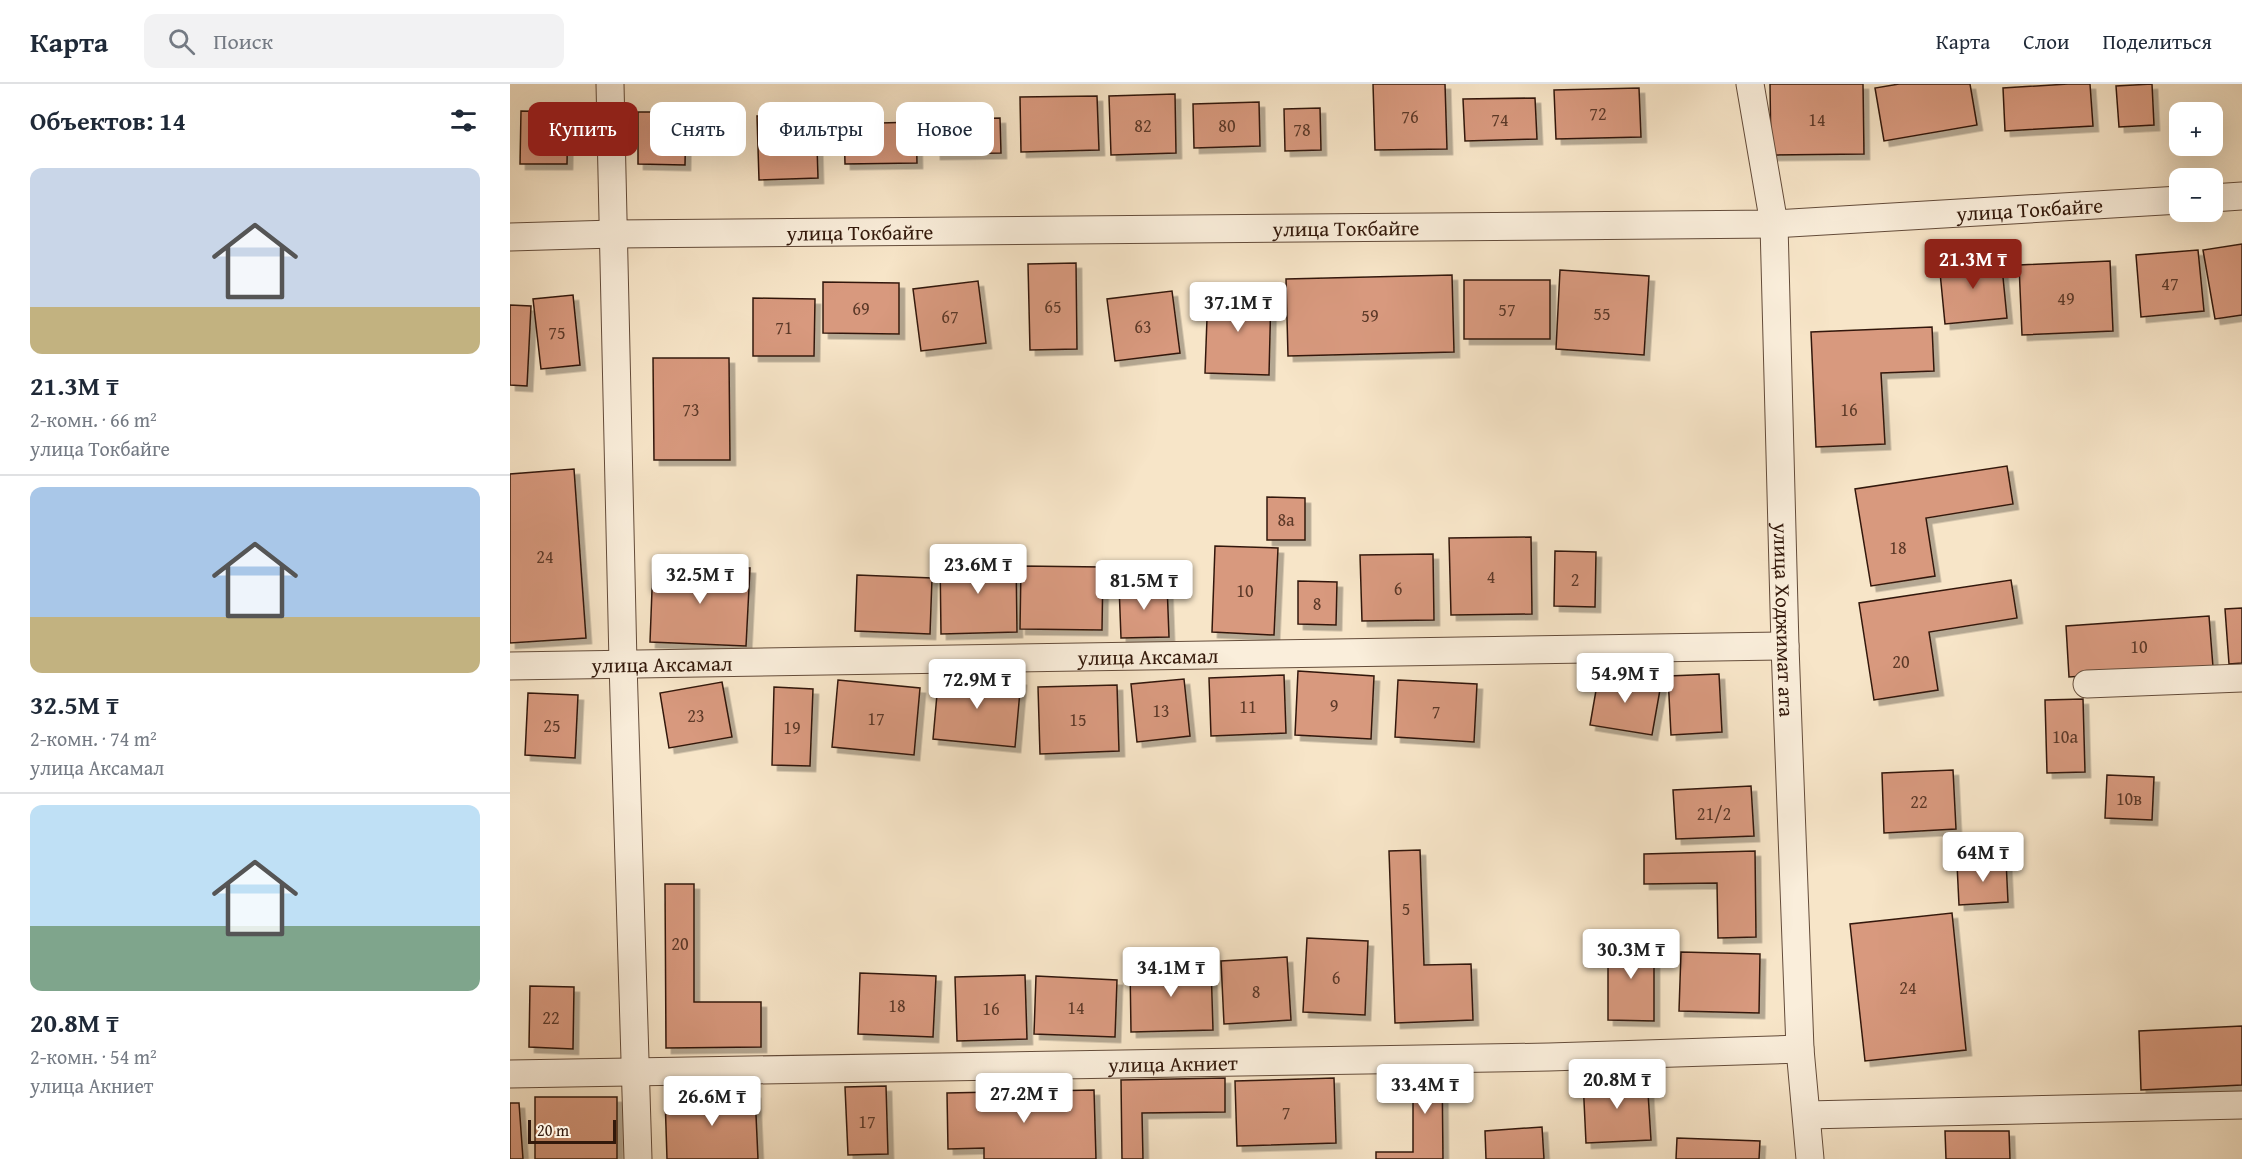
<!DOCTYPE html>
<html lang="ru">
<meta charset="utf-8">
<style>
body{margin:0;font-family:"Gentium Book Plus",serif;background:#f2f2f3;color:#1f2937;height:100vh;display:flex;flex-direction:column;font-size:22px;white-space:nowrap}
*{box-sizing:border-box;margin:0}
p{font-size:20px;color:#747a83}
.icon{flex:none;width:33px;height:33px;fill:none;stroke:currentColor;stroke-width:2;stroke-linecap:round;stroke-linejoin:round}
.map{position:relative;flex:1;overflow:hidden}
.details{display:flex;flex-direction:column;background:#fff;width:510px}
.details>*{flex:none}
.hud{position:absolute;left:18px;top:18px;width:570px;height:54px;display:flex;gap:12px}
.controls{position:absolute;left:1659px;top:18px;display:grid;gap:12px}
.controls a{display:grid;place-items:center;width:54px;height:54px;border-radius:12px;background:#fff;box-shadow:0 6px 24px #0002;font-size:30px}
.scale{position:absolute;left:18px;bottom:15px;width:88px;box-sizing:border-box;padding-left:6px;border:3px solid #33190b;border-top:0;font-size:16px;line-height:21px;white-space:nowrap;color:#33190b;-webkit-text-stroke:4px #faeedb;paint-order:stroke}
.price{position:absolute;translate:-50% -51px;padding:0 14px;border-radius:6px;background:#fff;color:#222;font-size:20px;line-height:39px;filter:drop-shadow(0 2px 3px #0008)}
.price::after{content:'';position:absolute;left:50%;top:36px;width:18px;height:14px;margin-left:-9px;background:inherit;clip-path:polygon(0 0,100% 0,50% 100%)}
.price.on{background:#8f2418;color:#fff}
ul{padding:0;list-style:none}
li{display:grid;align-content:center;gap:12px;height:318px;padding:0 30px}
li+li{border-top:2px solid #e0e1e3}
li span{display:grid;place-items:center;height:186px;border-radius:12px;color:#555}
li>.icon{margin-inline-start:auto}
span .icon{width:108px;height:108px;fill:#fffc;stroke-width:1}
li b{font-size:26px}
h2{display:flex;justify-content:space-between;align-items:center;height:72px;padding:0 30px;font-size:26px}
.chip{padding:0 21px;border-radius:12px;background:#fff;box-shadow:0 6px 24px #0002;font-size:21px;line-height:54px}
.chip.on{background:#8f2418;color:#fff}
header{display:flex;align-items:center;gap:36px;box-sizing:border-box;height:84px;padding:0 30px;background:#fff;border-bottom:2px solid #e0e1e3}
header strong{font-size:28px}
nav{display:flex;gap:33px;margin-inline-start:auto;font-size:21px}
.search{width:420px;height:54px;background:#f2f2f3;display:flex;align-items:center;gap:15px;box-sizing:border-box;padding:0 21px;border-radius:12px;color:#747a83;font-size:22px}
main{display:flex;flex:1;min-height:0}
.map>svg:first-child{display:block}
.building{fill:#d8997e;stroke:#33190b;stroke-width:1.5;filter:url(#shadow)}
.lines{fill:none;stroke-linecap:round;stroke-linejoin:round}
.street-casing{stroke:#644c3a;stroke-width:29}
.street{stroke:#faeedb;stroke-width:27}
.labels{text-anchor:middle;dominant-baseline:central;stroke-width:5;stroke-linejoin:round;paint-order:stroke}
.number-label{font-size:18px;fill:#5c3928}
.street-label{font-size:21px;fill:#33190b;stroke:#faeedb}
</style>
<header>
<strong>Карта</strong>
<div class="search"><svg class="icon" aria-label="search" viewBox="0 0 24 24"><circle cx="10" cy="10" r="6"/><path d="M15 15l6 6"/></svg>Поиск</div>
<nav><a>Карта</a><a>Слои</a><a>Поделиться</a></nav>
</header>
<main>
<section class="details">
<h2>Объектов: 14<svg class="icon" aria-label="filters" viewBox="0 0 24 24"><path d="M4 7h16M4 17h16"/><circle cx="9" cy="7" r="2"/><circle cx="15" cy="17" r="2"/></svg></h2>
<ul>
<li><span style="background:linear-gradient(#c9d6e8 75%,#c2b280 0)"><svg class="icon" aria-label="home" viewBox="0 0 24 24"><path d="M3 11l9-7 9 7M6 9v11h12V9"/></svg></span><div><b>21.3M ₸</b><p>2-комн. · 66 m²</p><p>улица Токбайге</p></div></li>
<li><span style="background:linear-gradient(#a9c7e8 70%,#c2b280 0)"><svg class="icon" aria-label="home" viewBox="0 0 24 24"><path d="M3 11l9-7 9 7M6 9v11h12V9"/></svg></span><div><b>32.5M ₸</b><p>2-комн. · 74 m²</p><p>улица Аксамал</p></div></li>
<li><span style="background:linear-gradient(#bfe0f5 65%,#7fa58c 0)"><svg class="icon" aria-label="home" viewBox="0 0 24 24"><path d="M3 11l9-7 9 7M6 9v11h12V9"/></svg></span><div><b>20.8M ₸</b><p>2-комн. · 54 m²</p><p>улица Акниет</p></div></li>
</ul>
</section>
<div class="map">
<svg width="1732" height="1075" viewBox="0 0 1732 1075">
<defs>
<filter id="shadow"><feDropShadow dx="5.5" dy="5.5" stdDeviation="0" flood-color="#0004"/></filter>
</defs>
<rect width="100%" height="100%" fill="#f7e5c8"/>
<filter id="stains"><feTurbulence type="fractalNoise" baseFrequency=".00333" numOctaves="4"/><feColorMatrix values="0 0 0 0 .2 0 0 0 0 .09 0 0 0 0 .02 0 0 0 .5 -.17"/></filter>
<radialGradient id="worn" r=".72"><stop offset=".6" stop-color="#630" stop-opacity="0"/><stop offset="1" stop-color="#630" stop-opacity=".3"/></radialGradient>
<path class="building" d="M863,0H935L937,65L865,66Z
M1260,0H1353L1354,70L1261,71Z
M1389,0H1460L1467,41L1374,57L1365,4Z
M1558,0H1580L1583,42L1495,47L1493,4Z
M1642,0L1644,41L1609,43L1606,2Z
M1129,4L1131,53L1046,55L1044,6Z
M665,10L666,69L601,71L599,12Z
M587,12L589,66L511,68L510,13Z
M1025,14L1027,55L955,57L953,15Z
M749,18L750,62L684,64L683,20Z
M810,24L811,66L775,67L774,25Z
M11,27L58,28L57,80H10Z
M128,28H176L175,81L128,80Z
M306,30L308,94L249,96L247,32Z
M490,34L491,69L425,70L424,36Z
M406,38L407,79L335,80L334,40Z
M1732,160V231L1705,235L1693,166Z
M1688,166L1694,227L1631,233L1626,171Z
M1491,173L1497,234L1435,240L1429,178Z
M1600,177L1603,247L1512,251L1509,181Z
M566,179L567,265L520,266L518,180Z
M1050,186L1139,192L1134,271L1046,265Z
M942,191L944,268L778,272L776,195Z
M954,196H1040V255H954Z
M468,197L476,259L411,267L403,205Z
M313,198L389,199V250L313,249Z
M662,207L670,269L605,277L597,215Z
M698,207L761,209L759,291L695,289Z
M63,211L70,281L31,285L23,215Z
M243,214L305,215L304,272H243Z
M0,221L21,222L17,302L0,301Z
M1422,243L1424,287L1371,289L1375,360L1306,363L1301,248Z
M143,274H219L220,376H144Z
M1497,382L1503,420L1416,434L1425,492L1361,502L1345,405Z
M64,385L76,554L0,559V390Z
M757,413L795,414V456H757Z
M1021,453L1022,530L941,531L939,454Z
M705,462L768,464L764,551L702,548Z
M1045,467L1086,468L1085,523L1044,522Z
M923,470L924,536L852,537L850,471Z
M506,472L507,548L431,550L430,473Z
M143,480L240,484L236,562L140,558Z
M511,482L593,483L592,546L510,545Z
M347,491L422,494L420,550L345,547Z
M1501,496L1507,534L1419,548L1428,606L1364,616L1349,519Z
M788,497L827,498L826,541L788,540Z
M657,500L659,553L611,554L609,501Z
M1732,524V579L1719,580L1715,525Z
M1699,532L1703,583L1559,593L1556,542Z
M788,587L864,592L861,655L785,651Z
M429,588L511,596L505,663L423,655Z
M1089,589L1151,600L1142,651L1080,641Z
M1209,590L1212,648L1161,651L1158,592Z
M774,591L776,649L701,652L699,594Z
M674,595L680,652L627,658L621,600Z
M328,596L410,604L404,671L322,663Z
M888,596L967,600L964,658L885,653Z
M212,598L222,653L159,664L150,609Z
M607,601L609,667L530,670L528,603Z
M264,603L303,605L300,682L262,681Z
M18,609L68,611L65,674L15,671Z
M1573,615L1575,688L1537,689L1535,616Z
M1443,686L1446,745L1374,749L1372,689Z
M1597,691L1644,693L1642,736L1595,734Z
M1241,702L1244,752L1166,755L1163,706Z
M910,766L914,881L961,880L963,936L885,939L879,767Z
M1245,767L1246,853L1208,854L1207,799L1134,800V770Z
M1496,776L1498,818L1449,821L1447,780Z
M155,800H184V918H251V963L156,964Z
M1442,829L1456,966L1355,977L1340,840Z
M797,854L858,857L855,931L793,928Z
M1098,855H1144V937L1098,936Z
M1171,868L1250,870L1249,929L1169,927Z
M777,873L781,936L714,940L711,877Z
M701,881L703,946L621,948L620,882Z
M350,889L426,892L423,953L348,950Z
M515,891L517,955L447,957L445,893Z
M526,892L607,896L605,953L524,950Z
M20,902L64,903L63,965L19,963Z
M1732,942V1001L1631,1006L1629,947Z
M903,978L932,980L933,1075H866V1068H903Z
M1137,993L1141,1056L1076,1059L1073,996Z
M715,994V1028L632,1029L633,1075H612L611,996Z
M824,994L826,1059L727,1062L725,997Z
M376,1002L378,1070L338,1071L335,1003Z
M584,1006L586,1075H474V1064L438,1065L437,1009Z
M245,1009L248,1075H157L155,1012Z
M25,1013H107V1075H25Z
M0,1019H9L13,1075H0Z
M1032,1043L1034,1075H976L975,1047Z
M1435,1047H1499L1500,1075H1436Z
M1167,1054L1250,1057L1249,1075H1166Z"/>
<g class="lines">
<g class="street-casing">
<g id="street">
<path d="M100,0L113,579L128,1075"/>
<path id="s1" d="M1240,0L1264,140L1275,562L1290,965L1300,1075"/>
<path d="M1702,114L1732,112"/>
<path id="s2" d="M0,153L104,150L1264,140L1670,116"/>
<path id="s3" d="M0,582L1275,562"/>
<path d="M1577,600L1732,594"/>
<path id="s4" d="M0,990L1039,973L1290,965"/>
<path d="M1297,1031L1732,1021"/>
</g>
</g>
<use href="#street" class="street"/>
</g>
<g class="labels">
<g class="number-label">
<text x="1088" y="29">72</text>
<text x="900" y="32">76</text>
<text x="990" y="35">74</text>
<text x="1307" y="35">14</text>
<text x="633" y="41">82</text>
<text x="717" y="41">80</text>
<text x="792" y="45">78</text>
<text x="1660" y="199">47</text>
<text x="1556" y="214">49</text>
<text x="543" y="222">65</text>
<text x="351" y="224">69</text>
<text x="997" y="225">57</text>
<text x="1092" y="229">55</text>
<text x="860" y="231">59</text>
<text x="440" y="232">67</text>
<text x="633" y="242">63</text>
<text x="274" y="243">71</text>
<text x="47" y="248">75</text>
<text x="181" y="325">73</text>
<text x="1339" y="325">16</text>
<text x="776" y="435">8а</text>
<text x="1388" y="463">18</text>
<text x="35" y="472">24</text>
<text x="981" y="492">4</text>
<text x="1065" y="495">2</text>
<text x="888" y="504">6</text>
<text x="735" y="506">10</text>
<text x="807" y="519">8</text>
<text x="1629" y="562">10</text>
<text x="1391" y="577">20</text>
<text x="824" y="621">9</text>
<text x="738" y="622">11</text>
<text x="651" y="626">13</text>
<text x="926" y="627">7</text>
<text x="186" y="631">23</text>
<text x="366" y="634">17</text>
<text x="568" y="635">15</text>
<text x="42" y="641">25</text>
<text x="282" y="643">19</text>
<text x="1555" y="652">10а</text>
<text x="1619" y="714">10в</text>
<text x="1409" y="717">22</text>
<text x="1204" y="729">21/2</text>
<text x="896" y="824">5</text>
<text x="170" y="859">20</text>
<text x="826" y="893">6</text>
<text x="1398" y="903">24</text>
<text x="746" y="907">8</text>
<text x="387" y="921">18</text>
<text x="566" y="923">14</text>
<text x="481" y="924">16</text>
<text x="41" y="933">22</text>
<text x="776" y="1028">7</text>
<text x="357" y="1037">17</text>
</g>
<g class="street-label">
<text stroke="none"><textPath href="#s2" startOffset="1520">улица Токбайге</textPath></text>
<text stroke="none"><textPath href="#s2" startOffset="836">улица Токбайге</textPath></text>
<text stroke="none"><textPath href="#s2" startOffset="350">улица Токбайге</textPath></text>
<text stroke="none"><textPath href="#s1" startOffset="538">улица Ходжимат ата</textPath></text>
<text stroke="none"><textPath href="#s3" startOffset="638">улица Аксамал</textPath></text>
<text stroke="none"><textPath href="#s3" startOffset="152">улица Аксамал</textPath></text>
<text stroke="none"><textPath href="#s4" startOffset="663">улица Акниет</textPath></text>
</g>
</g>
<rect width="100%" height="100%" filter="url(#stains)"/>
<rect width="100%" height="100%" fill="url(#worn)"/>
</svg>
<div class="controls">
<a>+</a>
<a>−</a>
</div>
<div class="scale">20 m</div>
<b class="price on" style="left:1463px;top:206px">21.3M ₸</b>
<b class="price" style="left:728px;top:249px">37.1M ₸</b>
<b class="price" style="left:468px;top:511px">23.6M ₸</b>
<b class="price" style="left:190px;top:521px">32.5M ₸</b>
<b class="price" style="left:634px;top:527px">81.5M ₸</b>
<b class="price" style="left:1115px;top:620px">54.9M ₸</b>
<b class="price" style="left:467px;top:626px">72.9M ₸</b>
<b class="price" style="left:1473px;top:799px">64M ₸</b>
<b class="price" style="left:1121px;top:896px">30.3M ₸</b>
<b class="price" style="left:661px;top:914px">34.1M ₸</b>
<b class="price" style="left:1107px;top:1026px">20.8M ₸</b>
<b class="price" style="left:915px;top:1031px">33.4M ₸</b>
<b class="price" style="left:514px;top:1040px">27.2M ₸</b>
<b class="price" style="left:202px;top:1043px">26.6M ₸</b>
<div class="hud">
<a class="chip on">Купить</a>
<a class="chip">Снять</a>
<a class="chip">Фильтры</a>
<a class="chip">Новое</a>
</div>
</div>
</main>
